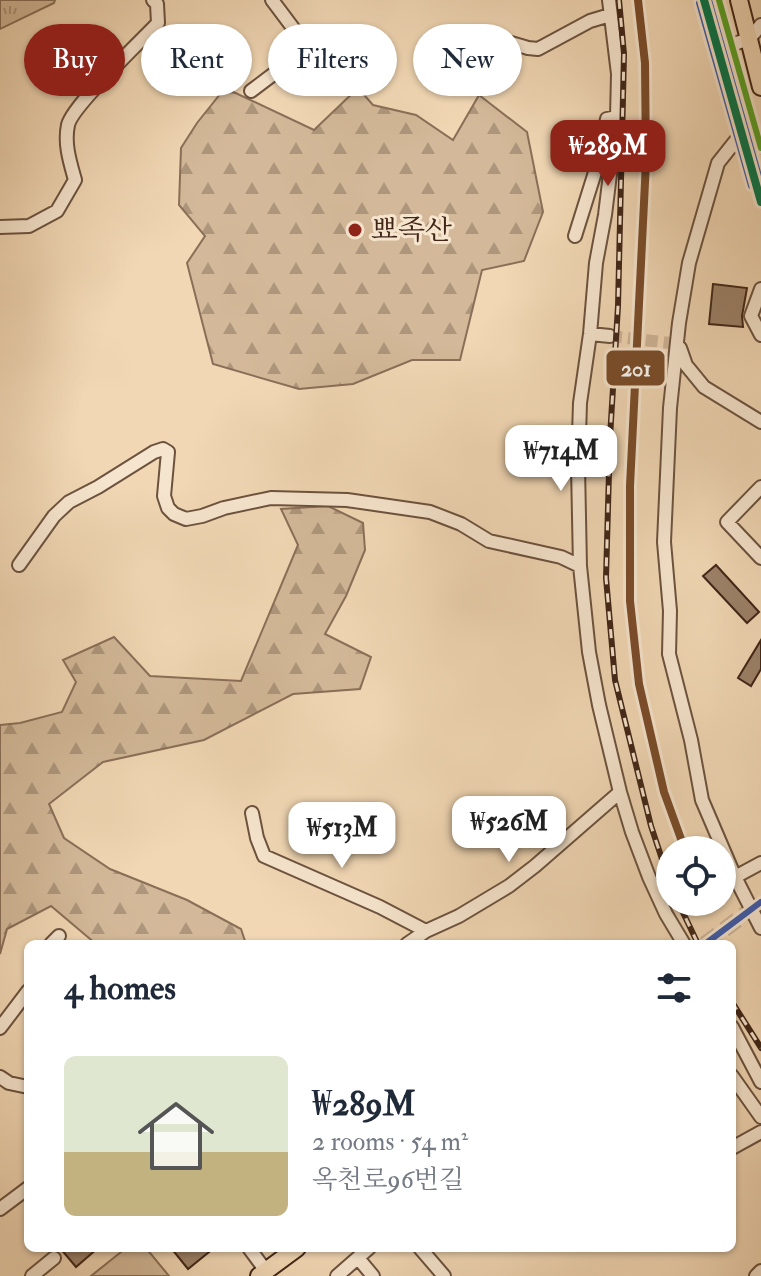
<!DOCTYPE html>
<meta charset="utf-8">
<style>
body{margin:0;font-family:"IM FELL Double Pica","Noto Serif KR",serif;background:#f6f6f7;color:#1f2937;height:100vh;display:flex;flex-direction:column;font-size:30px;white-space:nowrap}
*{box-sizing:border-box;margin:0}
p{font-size:26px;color:#747a83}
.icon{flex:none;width:44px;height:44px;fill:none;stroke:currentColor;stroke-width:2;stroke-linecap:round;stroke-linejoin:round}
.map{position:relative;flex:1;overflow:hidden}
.sheet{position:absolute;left:24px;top:940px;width:712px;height:312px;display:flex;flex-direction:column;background:#fff;border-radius:12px;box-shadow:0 2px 6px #0004}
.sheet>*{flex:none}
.hud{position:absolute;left:24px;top:24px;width:714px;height:72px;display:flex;gap:16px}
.controls{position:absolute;left:656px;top:836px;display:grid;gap:16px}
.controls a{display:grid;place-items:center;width:80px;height:80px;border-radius:50%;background:#fff;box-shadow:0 2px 6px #0004;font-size:40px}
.price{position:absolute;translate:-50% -68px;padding:0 18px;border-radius:16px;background:#fff;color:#222;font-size:26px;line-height:52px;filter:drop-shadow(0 2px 4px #0008)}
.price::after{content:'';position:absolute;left:50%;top:48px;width:24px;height:18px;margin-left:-12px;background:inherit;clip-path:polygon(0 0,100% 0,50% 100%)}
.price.selected{background:#8f2418;color:#fff}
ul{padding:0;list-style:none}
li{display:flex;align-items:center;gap:24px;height:200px;padding:0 40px}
li span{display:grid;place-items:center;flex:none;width:224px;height:160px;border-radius:12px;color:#555}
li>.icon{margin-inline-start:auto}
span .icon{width:96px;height:96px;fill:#fffc;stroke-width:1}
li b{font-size:34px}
h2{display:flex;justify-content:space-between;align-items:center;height:96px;padding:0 40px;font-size:34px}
.tag{padding:0 28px;border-radius:36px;background:#fff;box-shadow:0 2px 6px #0004;font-size:28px;line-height:72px}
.tag.selected{background:#8f2418;color:#fff}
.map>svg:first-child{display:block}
.forest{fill:url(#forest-firs);stroke:#8a6f58;stroke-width:2}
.park{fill:url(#park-tufts);stroke:#8a6f58;stroke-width:2}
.garden{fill:#d3b999;stroke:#8a6f58;stroke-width:2}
.building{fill:#9c8269;stroke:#402517;stroke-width:2}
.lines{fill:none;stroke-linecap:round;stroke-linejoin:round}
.minor-tunnel{stroke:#ceb395;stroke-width:12;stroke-dasharray:12 6;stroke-linecap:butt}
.major-tunnel{stroke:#ceb395;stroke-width:16;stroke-dasharray:16 8;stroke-linecap:butt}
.minor-casing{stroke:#6c523e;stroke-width:16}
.major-casing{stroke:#402517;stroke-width:20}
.minor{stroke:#f6e5ce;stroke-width:12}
.major{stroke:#f1d7b4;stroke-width:16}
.rail-casing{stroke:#402517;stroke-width:6}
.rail{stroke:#f6e5ce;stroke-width:3;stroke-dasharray:9;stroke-linecap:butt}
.bus-1-casing{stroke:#f6e5ce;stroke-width:12}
.bus-2-casing{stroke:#f6e5ce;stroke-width:12}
.bus-3-casing{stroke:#f6e5ce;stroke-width:12}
.bus-1{stroke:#3d5bab;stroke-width:6}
.bus-2{stroke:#3d5bab;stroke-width:6}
.bus-3{stroke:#58a224;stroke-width:6}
.rail-1-casing{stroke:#f6e5ce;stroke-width:14}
.rail-1{stroke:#7a4b2a;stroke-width:8}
.metro-1-casing{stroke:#f6e5ce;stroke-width:14}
.metro-1{stroke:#007448;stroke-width:8}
.poi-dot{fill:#8f2418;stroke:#f6e5ce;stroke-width:3}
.labels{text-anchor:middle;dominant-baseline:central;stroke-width:6;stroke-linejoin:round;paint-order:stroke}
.poi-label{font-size:28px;fill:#402517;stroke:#f6e5ce;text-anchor:start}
.line-badge{stroke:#f6e5ce;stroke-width:3}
.badge-label{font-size:22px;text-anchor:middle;font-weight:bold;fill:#fff}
</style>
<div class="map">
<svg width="761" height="1276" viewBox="0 0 761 1276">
<defs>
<pattern id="forest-firs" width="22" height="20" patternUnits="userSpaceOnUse" patternTransform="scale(2)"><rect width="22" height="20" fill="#d3b999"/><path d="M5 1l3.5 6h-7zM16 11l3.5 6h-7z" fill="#ad967c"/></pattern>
<pattern id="park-tufts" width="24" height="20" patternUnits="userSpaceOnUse" patternTransform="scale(2)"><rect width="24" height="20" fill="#d3b999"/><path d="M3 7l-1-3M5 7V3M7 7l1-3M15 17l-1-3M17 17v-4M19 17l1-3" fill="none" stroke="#ad967c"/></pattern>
</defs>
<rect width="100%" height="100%" fill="#f1d7b4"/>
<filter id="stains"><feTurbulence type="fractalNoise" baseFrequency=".0025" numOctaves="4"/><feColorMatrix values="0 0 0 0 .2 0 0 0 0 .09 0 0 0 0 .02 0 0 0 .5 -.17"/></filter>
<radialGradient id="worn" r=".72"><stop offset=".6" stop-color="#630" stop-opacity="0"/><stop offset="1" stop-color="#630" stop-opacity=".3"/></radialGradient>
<path class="forest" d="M225,88L314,130L358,88L373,105L416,115L453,140L479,95L527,132L543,212L524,261L482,270L460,360H412L353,384L299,389L213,364L187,263L205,236L179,205L181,148L197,123Z
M328,506L363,523L365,550L346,596L325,634L371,657L360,689L293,694L204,740L103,762L49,804L64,838L110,869L187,900L241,929L246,944H96L51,906L7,929L0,954V725L20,723L62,712L76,682L63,660L114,637L150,676L241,681L298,545L281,509Z"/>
<path class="park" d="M0,0H55L54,3L0,29Z"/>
<path class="garden" d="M126,1248H146L169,1276H91Z"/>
<path class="building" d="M713,284L747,288L742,316L743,327L709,324Z
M716,565L759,612L747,623L703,576Z
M761,640V669L751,686L738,678Z
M60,1248H98L76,1267Z
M171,1248H214L188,1269Z"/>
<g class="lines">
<path class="minor-tunnel" d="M610,336L670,343"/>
<path class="major-tunnel" d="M705,944L761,902"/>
<g class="minor-casing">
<path id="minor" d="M272,0L308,48L329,80
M609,0L618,74L617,117L605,215L596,263L590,334L580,403L578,467L580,566L589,652L599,705L620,792L632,832L649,877L666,914L684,944
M435,48H477L498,39L528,48L538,49L590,21L610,15
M722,48L749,39L761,25
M251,91L308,48
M745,129L718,163L689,263L679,323L670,408L664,542L670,611L669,654L691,740L702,800L735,877L761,928
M0,227L29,226L57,211L75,180C70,162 64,144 68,125C72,106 141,41 158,23L157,4L153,0
M575,236L596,169L607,119L617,117
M761,289L751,316L761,335
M590,334L610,336
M680,348L686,365L704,387L761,422
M761,487L727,522L761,558
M19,565L54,516L69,502L98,487L154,452L163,449L168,452L164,496L168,508L174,514L186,519L202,516L224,508L271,498L347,500L430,512L461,524L489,541L561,557L580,566
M252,813L257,838L264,856L380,907L426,931
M735,877L761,863
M51,944L59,936
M407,944L426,931L459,916L509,886L535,866L620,792
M732,1027L761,1082
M0,1028L28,991
M732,1076L761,1117
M0,1077L9,1083L28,1087
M732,1148L761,1132
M0,1209L28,1188
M249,1248L266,1271
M420,1248L444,1276
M358,1258L373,1276
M32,1276L54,1258
M337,1276L369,1248
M756,1276L761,1271"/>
</g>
<g class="major-casing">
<path id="major" d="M709,0L729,75L761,183
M739,0L761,87
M259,1276L297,1248"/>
</g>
<use href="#minor" class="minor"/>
<use href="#major" class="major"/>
<g class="rail-casing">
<path id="rail" d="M619,0L624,54L618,306L610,437L606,578L615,680L651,826L670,883
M678,902L698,944
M732,1002L761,1048"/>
</g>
<use href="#rail" class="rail"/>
<g class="bus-1-casing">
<path id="bus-1" d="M709,0L761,183
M705,944L761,902"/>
</g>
<g class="bus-2-casing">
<path id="bus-2" d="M699,3L751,186"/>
</g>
<g class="bus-3-casing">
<path id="bus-3" d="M719,0L761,148"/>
</g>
<use href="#bus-1" class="bus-1"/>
<use href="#bus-2" class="bus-2"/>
<use href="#bus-3" class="bus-3"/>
<g class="rail-1-casing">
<path id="rail-1" d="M638,0L645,63L646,162L630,486V601L639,684L664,792L685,850"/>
</g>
<use href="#rail-1" class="rail-1"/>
<g class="metro-1-casing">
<path id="metro-1" d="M704,0L761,202"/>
</g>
<use href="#metro-1" class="metro-1"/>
</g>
<circle class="poi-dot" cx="355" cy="230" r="8"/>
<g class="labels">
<g class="poi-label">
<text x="371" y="230">뾰족산</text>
</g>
</g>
<rect class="line-badge" x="605" y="349" width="61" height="38" rx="8" fill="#7a4b2a"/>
<g class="badge-label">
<text x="636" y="376">201</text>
</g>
<rect width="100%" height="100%" filter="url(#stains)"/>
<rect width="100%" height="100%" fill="url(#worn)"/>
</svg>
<div class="controls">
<a><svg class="icon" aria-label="locate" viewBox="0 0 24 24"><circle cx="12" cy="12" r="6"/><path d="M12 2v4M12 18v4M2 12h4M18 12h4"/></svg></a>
</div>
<b class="price selected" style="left:608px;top:188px">₩289M</b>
<b class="price" style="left:561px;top:493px">₩714M</b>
<b class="price" style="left:509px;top:864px">₩526M</b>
<b class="price" style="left:342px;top:870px">₩513M</b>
<div class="hud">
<a class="tag selected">Buy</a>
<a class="tag">Rent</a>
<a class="tag">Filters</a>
<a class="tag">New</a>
</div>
<section class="sheet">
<h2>4 homes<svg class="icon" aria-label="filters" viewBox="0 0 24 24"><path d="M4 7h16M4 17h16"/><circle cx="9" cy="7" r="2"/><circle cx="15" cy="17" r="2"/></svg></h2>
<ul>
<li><span style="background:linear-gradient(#dfe7d0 60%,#c2b280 0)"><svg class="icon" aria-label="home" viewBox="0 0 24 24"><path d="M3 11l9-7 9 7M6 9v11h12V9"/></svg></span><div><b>₩289M</b><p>2 rooms · 54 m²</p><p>옥천로96번길</p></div></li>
</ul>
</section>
</div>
